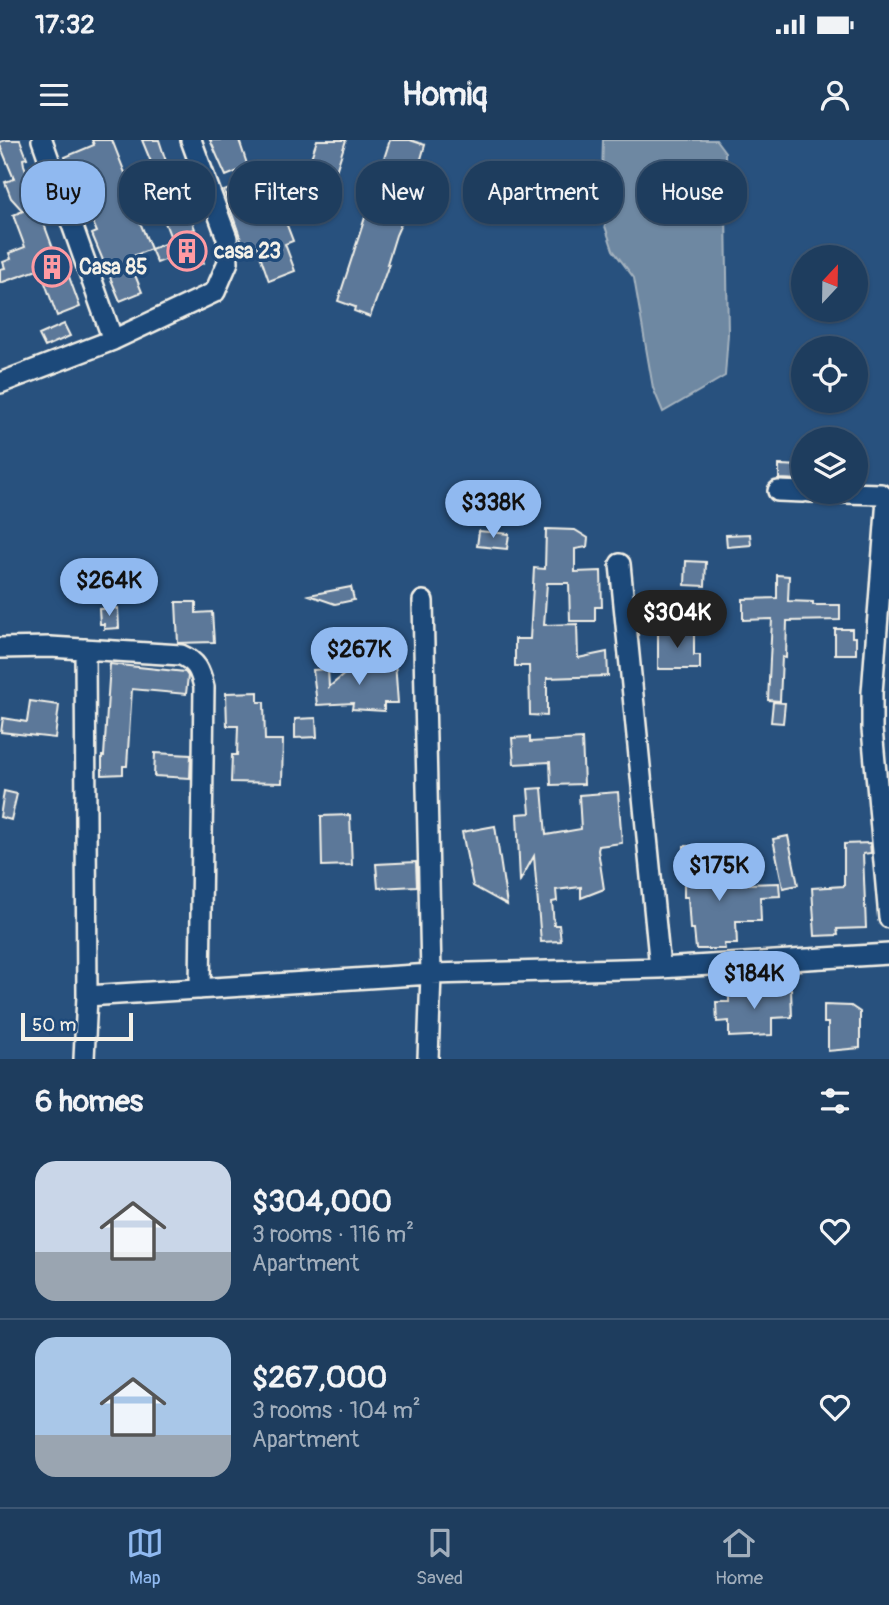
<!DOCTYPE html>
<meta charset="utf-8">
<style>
body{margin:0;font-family:Pangolin,sans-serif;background:#264464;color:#f1f3f6;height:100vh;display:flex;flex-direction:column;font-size:26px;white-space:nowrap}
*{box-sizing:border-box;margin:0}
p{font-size:23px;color:#a1aebc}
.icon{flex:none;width:38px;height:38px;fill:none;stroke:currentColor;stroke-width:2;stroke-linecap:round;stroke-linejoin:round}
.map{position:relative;height:919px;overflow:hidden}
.sheet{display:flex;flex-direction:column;background:#1e3d5e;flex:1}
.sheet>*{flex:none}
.top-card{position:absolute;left:21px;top:21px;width:847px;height:63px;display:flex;gap:14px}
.needle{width:46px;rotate:22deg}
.fabs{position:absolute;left:791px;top:105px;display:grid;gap:14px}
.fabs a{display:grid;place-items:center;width:77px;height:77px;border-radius:50%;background:#1e3d5e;box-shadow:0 2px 5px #0004,0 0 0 2px #3c5673;font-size:35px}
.scale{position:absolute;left:21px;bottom:18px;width:112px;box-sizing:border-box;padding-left:7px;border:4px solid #f4f1e8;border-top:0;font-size:19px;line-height:24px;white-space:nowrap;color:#f4f1e8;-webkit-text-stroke:5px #1f4a7a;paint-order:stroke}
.price{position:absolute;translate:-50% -60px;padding:0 16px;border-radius:24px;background:#90b9f0;color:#111;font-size:23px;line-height:46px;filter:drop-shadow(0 2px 4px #0008)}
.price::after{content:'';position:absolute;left:50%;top:42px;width:21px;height:16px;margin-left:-10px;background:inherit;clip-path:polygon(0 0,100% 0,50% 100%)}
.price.on{background:#222;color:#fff}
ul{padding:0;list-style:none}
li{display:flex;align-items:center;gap:21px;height:175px;padding:0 35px}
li+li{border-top:2px solid #3c5673}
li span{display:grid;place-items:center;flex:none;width:196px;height:140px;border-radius:21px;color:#555}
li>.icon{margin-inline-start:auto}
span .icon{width:84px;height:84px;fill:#fffc;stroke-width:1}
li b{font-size:30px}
h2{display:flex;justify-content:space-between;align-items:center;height:84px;padding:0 35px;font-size:30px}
.chip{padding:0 24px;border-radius:28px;background:#1e3d5e;box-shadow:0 2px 5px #0004,0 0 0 2px #3c5673;font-size:24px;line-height:63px}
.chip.on{background:#90b9f0;color:#111}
.status{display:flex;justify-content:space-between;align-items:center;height:49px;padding:0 35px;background:#1e3d5e;direction:ltr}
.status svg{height:19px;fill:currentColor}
header{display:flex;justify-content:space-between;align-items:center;height:91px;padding:0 35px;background:#1e3d5e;font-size:32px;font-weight:700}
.dock{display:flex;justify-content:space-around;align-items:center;height:98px;border-top:2px solid #3c5673;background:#1e3d5e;font-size:19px;color:#a1aebc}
.dock a{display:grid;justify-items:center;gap:4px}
.dock .on{color:#90b9f0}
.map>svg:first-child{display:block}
.water{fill:#6e88a2;stroke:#a4b2be;stroke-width:2}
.building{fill:#5b7899;stroke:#f4f1e8;stroke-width:2}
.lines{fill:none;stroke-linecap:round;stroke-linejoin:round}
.minor-casing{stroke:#f4f1e8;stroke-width:24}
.minor{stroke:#1f4a7a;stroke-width:19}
.labels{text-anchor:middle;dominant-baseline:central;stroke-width:7;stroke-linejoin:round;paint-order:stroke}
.poi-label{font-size:21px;font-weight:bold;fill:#f4f1e8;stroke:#1f4a7a;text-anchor:start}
</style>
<div class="status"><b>17:32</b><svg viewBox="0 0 49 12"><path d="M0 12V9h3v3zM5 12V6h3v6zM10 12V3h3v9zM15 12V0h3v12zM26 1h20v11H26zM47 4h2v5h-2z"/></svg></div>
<header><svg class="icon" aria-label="menu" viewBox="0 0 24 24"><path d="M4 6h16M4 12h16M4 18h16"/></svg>Homiq<svg class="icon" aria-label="person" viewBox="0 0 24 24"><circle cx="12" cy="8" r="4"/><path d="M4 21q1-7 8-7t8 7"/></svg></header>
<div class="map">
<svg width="889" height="919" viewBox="0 0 889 919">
<rect width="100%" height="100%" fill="#28517e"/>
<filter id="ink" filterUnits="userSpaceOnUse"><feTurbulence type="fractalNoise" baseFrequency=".0143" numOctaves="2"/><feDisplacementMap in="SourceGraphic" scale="14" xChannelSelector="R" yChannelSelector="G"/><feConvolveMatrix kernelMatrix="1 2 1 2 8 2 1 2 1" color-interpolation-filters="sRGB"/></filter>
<g filter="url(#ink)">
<path class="water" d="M603,0H716L725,12L728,194L725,236L663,272L653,248L634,138L613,110L601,74Z"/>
<path class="building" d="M6,0H20L27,18L23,19L24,25L39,64L37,65L54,111L59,109L80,167L57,176L40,129L0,143V129L5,128L3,122L11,119L9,113L25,107L13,75L23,71L11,58L5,42L14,39L0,5V2Z
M92,0H112L125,33L151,22L142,0H159L180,64L185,62L195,89L191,90L204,123L189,128L184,115L178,118L177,115L157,123L151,109L172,101L161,72L139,80L151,109L128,118L142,152L120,161L92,94L97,92L79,50H81L72,26L69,28L65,17L94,5Z
M210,0H239L248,27L226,36Z
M317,0H346L320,81L294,72L311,25L309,24Z
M390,0H410L425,5L405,75L396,95L387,124H389L370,177L354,171L355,167L338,161Z
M240,45L251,73L278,62L293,101L285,104L295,131L269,141L256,104L244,108L224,51Z
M64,184L70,196L45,207L39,195Z
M779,325L803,326L802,340L779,339Z
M546,389L575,390L588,398L587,407L575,409V432L601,431L602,467H595V481H570L569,443H547L544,485L577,484L578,518L607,512L608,536L547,538V576L530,575L529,526H515V499H530L534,428L545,429Z
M479,391L509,394L507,409L477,406Z
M750,394L751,405L727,407L726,395Z
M686,421L706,422L705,446L685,445Z
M777,435L789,436L788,461L813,462V465H840V480L787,481L786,518L782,517L780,561L768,560L772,479L743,480V459L777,458Z
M351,447L354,460L335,464L309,455Z
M176,462H196V473L212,472L214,502L178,503Z
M118,468L119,488L104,489V484H100L99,469Z
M694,489V515H700V529H658V490Z
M835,489H852V497H856V514H835Z
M395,522L398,563H384V571L352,569L353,563L317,565L313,530L328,529L329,547L358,523Z
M110,524L185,532L188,536L186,554L132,549L127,626H123V634L102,635V616H104Z
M258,552V562H264L265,600H283L282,643L231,642L232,615H237L238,586H227L226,553Z
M30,561L59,565L55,598L1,592L3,578L27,582Z
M773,562L785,563L783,583L771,582Z
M316,578L317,597L295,598V579Z
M530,597V602L582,599L584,644L551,645L550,622L514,624L512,598Z
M155,613L191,615L190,638L154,636Z
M542,648L546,695L581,689L579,655L618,652L622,703L599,706L598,710L604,749L581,758V747L556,750L557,761L552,762L554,785H559L561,801L541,802L534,716L520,741L517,674L530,673L528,649Z
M4,651L17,654L11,680L0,677Z
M350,675L352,725L322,726L321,676Z
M495,686L507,765L473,746L462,692Z
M788,696L798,745L783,748L773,699Z
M870,703L871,713L863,714L866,788L837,789L838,795L815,796L812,748L844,746V704Z
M684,706L707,707V745L779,743L780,756L760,757L761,781H736L737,804H724L725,809H696L694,789H690L688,757H684Z
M416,722L417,746L378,748L376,724Z
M791,849L792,877L772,878V895L729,897V881L717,882L716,862H729V850Z
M824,865L851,866L860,872V908L828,911V883H824Z"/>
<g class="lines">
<g class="minor-casing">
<path id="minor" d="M42,0L113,200
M0,243L113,200L215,152L228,122L227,98L191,0
M778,351L803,352
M810,352L881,354L887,359L872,553V589L889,778
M620,424L660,828
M423,461L431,834L428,919
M0,508L50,507L181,515C197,522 200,530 204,547L200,849
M87,856L431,834L660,828L889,814
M84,919L87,856L85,509"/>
</g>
<use href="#minor" class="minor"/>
</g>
</g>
<defs>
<g id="building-ring" transform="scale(2.0125)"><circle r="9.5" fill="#1f4a7a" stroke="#ff9aa2" stroke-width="1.5"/><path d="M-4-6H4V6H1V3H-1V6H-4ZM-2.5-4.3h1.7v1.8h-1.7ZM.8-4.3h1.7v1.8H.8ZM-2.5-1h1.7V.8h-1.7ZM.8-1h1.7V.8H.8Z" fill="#ff9aa2"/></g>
</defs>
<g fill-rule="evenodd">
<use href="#building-ring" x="187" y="111"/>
<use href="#building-ring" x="52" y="127"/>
</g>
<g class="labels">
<g class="poi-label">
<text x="214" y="111">casa 23</text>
<text x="79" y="127">Casa 85</text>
</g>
</g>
</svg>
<div class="fabs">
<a><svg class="needle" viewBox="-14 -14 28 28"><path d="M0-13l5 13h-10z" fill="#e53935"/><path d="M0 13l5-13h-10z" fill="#a1aebc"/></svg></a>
<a><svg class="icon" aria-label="locate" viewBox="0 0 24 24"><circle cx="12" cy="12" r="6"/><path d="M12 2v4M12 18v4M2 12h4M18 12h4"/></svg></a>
<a><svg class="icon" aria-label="layers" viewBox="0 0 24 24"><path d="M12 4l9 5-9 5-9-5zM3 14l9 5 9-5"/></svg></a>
</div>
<div class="scale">50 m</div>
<b class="price" style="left:493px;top:400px">$338K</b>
<b class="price" style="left:109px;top:478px">$264K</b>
<b class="price on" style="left:677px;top:510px">$304K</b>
<b class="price" style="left:359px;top:547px">$267K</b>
<b class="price" style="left:719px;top:763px">$175K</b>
<b class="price" style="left:754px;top:871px">$184K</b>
<div class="top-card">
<a class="chip on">Buy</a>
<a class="chip">Rent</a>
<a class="chip">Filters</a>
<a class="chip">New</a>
<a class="chip">Apartment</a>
<a class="chip">House</a>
</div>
</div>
<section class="sheet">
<h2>6 homes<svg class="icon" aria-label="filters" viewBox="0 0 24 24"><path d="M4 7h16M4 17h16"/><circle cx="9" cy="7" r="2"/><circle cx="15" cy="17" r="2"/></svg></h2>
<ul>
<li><span style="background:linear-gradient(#c9d6e8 65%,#9aa5b1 0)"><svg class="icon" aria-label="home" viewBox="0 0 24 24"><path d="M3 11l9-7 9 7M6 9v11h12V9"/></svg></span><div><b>$304,000</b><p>3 rooms · 116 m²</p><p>Apartment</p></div><svg class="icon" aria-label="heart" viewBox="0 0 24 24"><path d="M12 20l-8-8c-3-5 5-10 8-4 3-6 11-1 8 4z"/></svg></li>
<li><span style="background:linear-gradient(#a9c7e8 70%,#9aa5b1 0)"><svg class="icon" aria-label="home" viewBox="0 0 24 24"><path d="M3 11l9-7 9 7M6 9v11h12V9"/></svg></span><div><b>$267,000</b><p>3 rooms · 104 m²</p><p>Apartment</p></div><svg class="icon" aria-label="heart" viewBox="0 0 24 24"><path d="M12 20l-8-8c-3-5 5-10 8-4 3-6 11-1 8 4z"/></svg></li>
</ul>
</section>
<nav class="dock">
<a class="on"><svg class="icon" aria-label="map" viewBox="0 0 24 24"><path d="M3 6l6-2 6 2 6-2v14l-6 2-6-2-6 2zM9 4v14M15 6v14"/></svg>Map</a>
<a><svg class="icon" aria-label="saved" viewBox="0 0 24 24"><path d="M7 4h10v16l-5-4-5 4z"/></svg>Saved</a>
<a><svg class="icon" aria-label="home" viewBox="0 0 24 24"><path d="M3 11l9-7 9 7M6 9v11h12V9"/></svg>Home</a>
</nav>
